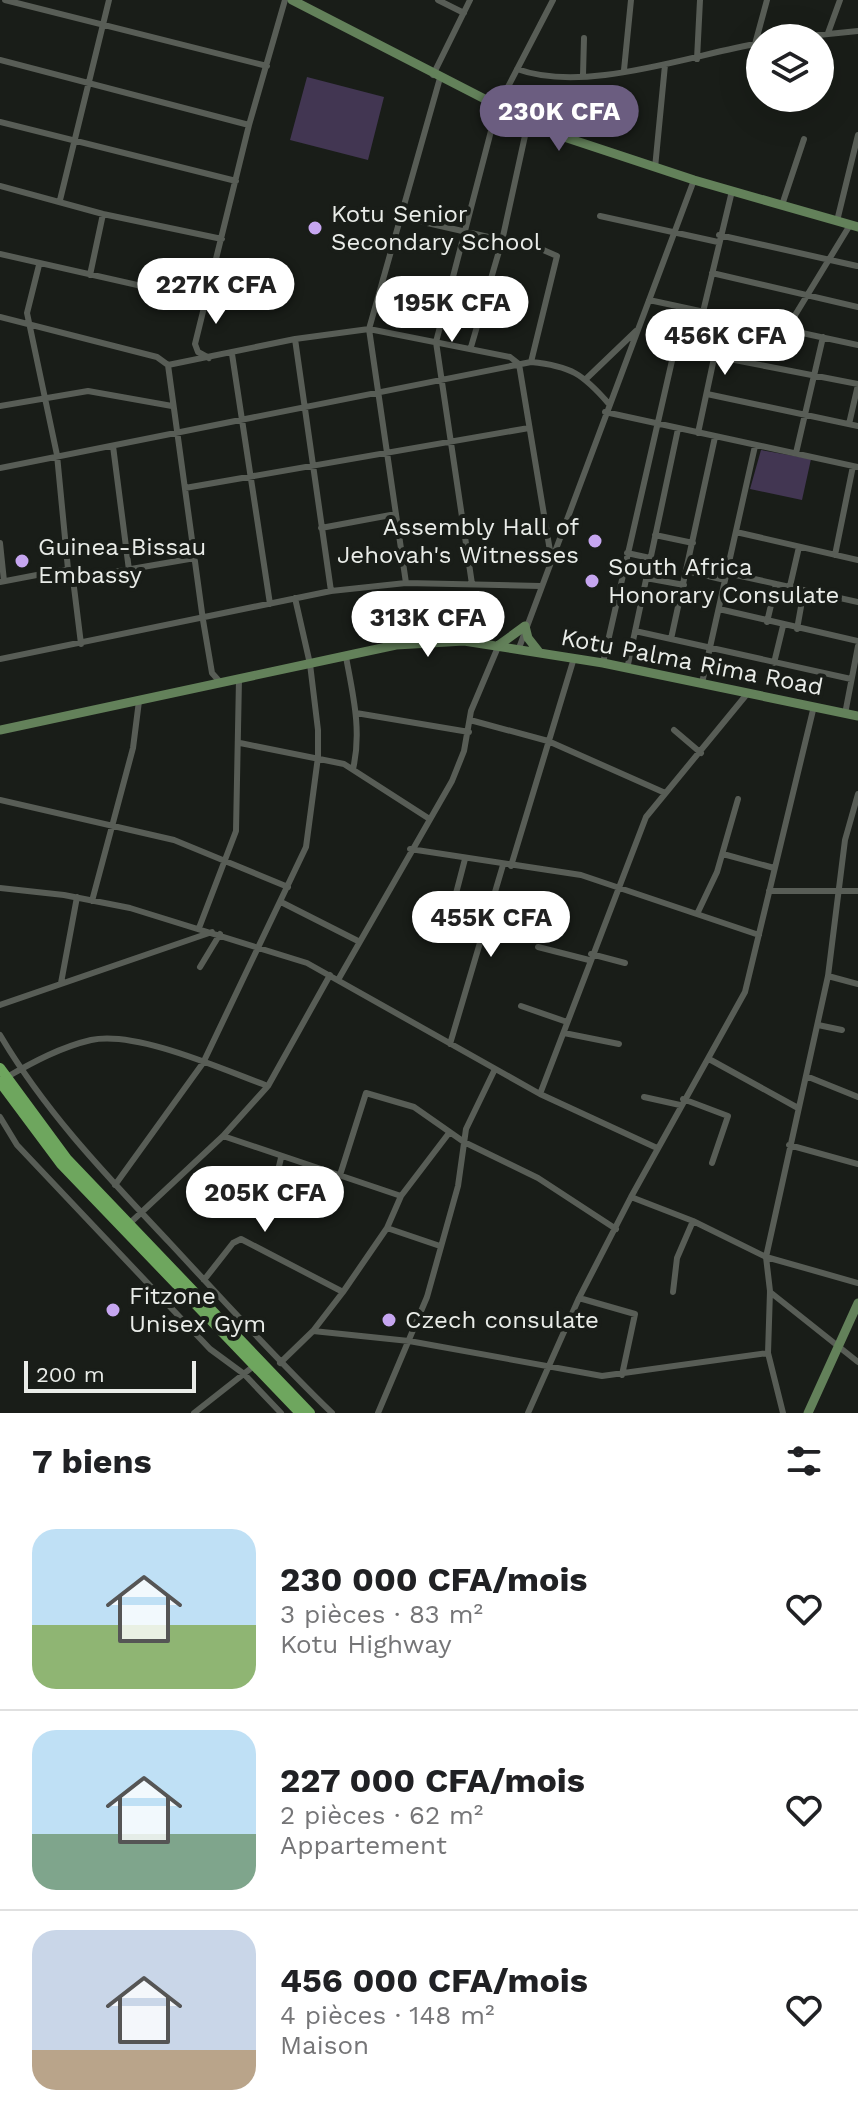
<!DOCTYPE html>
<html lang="fr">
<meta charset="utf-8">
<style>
body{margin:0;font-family:"Work Sans",sans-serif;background:#f2f2f2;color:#202124;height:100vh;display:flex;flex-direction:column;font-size:30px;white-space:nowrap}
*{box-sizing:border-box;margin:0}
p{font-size:26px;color:#757577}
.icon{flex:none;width:44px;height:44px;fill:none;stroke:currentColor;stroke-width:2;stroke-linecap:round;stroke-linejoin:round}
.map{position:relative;height:1413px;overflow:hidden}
.sheet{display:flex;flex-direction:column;background:#fff;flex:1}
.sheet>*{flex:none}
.controls{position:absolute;left:746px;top:24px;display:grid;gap:16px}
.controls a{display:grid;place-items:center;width:88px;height:88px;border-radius:50%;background:#fff;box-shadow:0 8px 32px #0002;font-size:40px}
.scale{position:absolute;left:24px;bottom:20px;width:172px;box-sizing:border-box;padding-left:8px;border:4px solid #e9ece8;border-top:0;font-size:22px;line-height:28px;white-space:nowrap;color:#e9ece8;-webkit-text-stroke:6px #191d18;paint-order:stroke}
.price{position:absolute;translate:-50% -68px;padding:0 18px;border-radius:28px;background:#fff;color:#222;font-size:26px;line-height:52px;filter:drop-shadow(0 2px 4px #0008)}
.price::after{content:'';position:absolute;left:50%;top:48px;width:24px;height:18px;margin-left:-12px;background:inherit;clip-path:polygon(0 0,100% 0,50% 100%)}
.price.selected{background:#6b5d80;color:#fff}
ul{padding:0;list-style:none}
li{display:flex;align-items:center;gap:24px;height:200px;padding:0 32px}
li+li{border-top:2px solid #e0e0e0}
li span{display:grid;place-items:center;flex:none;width:224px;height:160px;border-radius:24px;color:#555}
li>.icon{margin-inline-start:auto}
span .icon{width:96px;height:96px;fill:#fffc;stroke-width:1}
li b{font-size:34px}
h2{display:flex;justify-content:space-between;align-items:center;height:96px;padding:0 32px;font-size:34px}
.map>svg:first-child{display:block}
.green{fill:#423652}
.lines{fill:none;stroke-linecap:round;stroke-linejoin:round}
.street{stroke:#585d56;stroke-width:6}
.secondary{stroke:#63815a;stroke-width:9}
.primary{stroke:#6ea65e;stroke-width:10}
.poi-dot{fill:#c6a6f0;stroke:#191d18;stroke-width:3}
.labels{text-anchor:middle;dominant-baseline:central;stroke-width:8;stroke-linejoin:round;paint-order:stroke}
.poi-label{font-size:24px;fill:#e9ece8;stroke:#191d18;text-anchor:start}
.street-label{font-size:24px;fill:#e9ece8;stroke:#191d18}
</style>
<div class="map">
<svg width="858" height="1413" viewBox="0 0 858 1413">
<rect width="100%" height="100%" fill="#191d18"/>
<path class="green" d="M307,77L384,97L368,160L290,140Z
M761,450L811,459L802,500L750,489Z"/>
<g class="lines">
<path class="street" d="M5,0L267,66
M438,0L464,13
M828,33L840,0
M789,38L858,31
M755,44L767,0
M697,59L700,0
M0,60L249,125
M517,69C585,94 690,55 760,43
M624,70L631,0
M433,75L470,0
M583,75L584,38
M0,122L236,181
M655,168L665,65
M0,186L103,214L222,239
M60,200L109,0
M782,205L804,139
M600,216L718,242
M401,217L541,249L557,256L531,362
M837,221L858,135
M719,235L857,266
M0,254L208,301
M39,265L27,313L57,455L68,569L73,579L81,644
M712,273L858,307
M90,275L103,214
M649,300L858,345
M703,312L732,191
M0,317L157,357L168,365L295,339L369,329L510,357L519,364L551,557
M786,330L850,225
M295,339L331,591
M471,347L502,241L528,122
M232,354L270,604
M714,356L858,384
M209,358L198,352L195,344L249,125L285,0
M168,365L203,620L212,673L220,682
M587,378L636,331
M707,394L858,426
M0,406L88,391L172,406
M605,412L858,467
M849,424L858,385
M698,433L723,316
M113,446L129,570
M796,453L823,337
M0,468L531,362C571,366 583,374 609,404
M185,488L529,428
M321,528L396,514
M736,532L858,560
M655,535L693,543
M0,543L4,581
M627,553L650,558
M835,555L853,466
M687,571L725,580
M727,573L858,602
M646,578L684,585
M73,579L195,558
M0,582L68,569
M406,583L369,329L440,78
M472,584L436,342L497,108L553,0
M790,586L799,547
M719,609L858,641
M767,622L776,584
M797,629L804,590
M635,631L851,679
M671,639L715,437
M519,648L694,180
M346,657C353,695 362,731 353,769
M0,659L331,591L406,583L540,586
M603,663L684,308
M774,663L783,626
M627,669L678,429
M702,683L755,446
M356,713L469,732
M845,714L858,646
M470,720L548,741L663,792
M674,730L701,753
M240,743L344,764L428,818
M0,800L174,840L288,887
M410,849L581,875L759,935
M723,854L774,868
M511,866L574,658
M0,888L64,895L130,908L307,963L540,1094L657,1148
M769,891H858
M92,901L133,748L139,701
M281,902L358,941
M698,912L717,872L738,799
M448,924L465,859
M199,928L236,831L239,679
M538,947L589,960
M591,954L625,963
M200,967L220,934
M828,976L858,984
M338,980L452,781L464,751L471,711L498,647
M61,983L77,897
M0,1005L212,932
M521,1006L567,1022
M818,1025L842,1030
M564,1033L619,1044
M0,1035C46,1113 107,1176 169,1242C223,1300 275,1358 332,1413
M450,1044L503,865
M709,1059L798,1108
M806,1076L858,1097
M7,1077C33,1062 61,1047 91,1040C136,1030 224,1070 268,1086
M540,1094L646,817L747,694
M644,1097L680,1105
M683,1099L728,1116L712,1163
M0,1117L17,1145L210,1349L244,1374L281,1413
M223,1136L401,1196
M789,1145L858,1164
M340,1175L366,1093L414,1107L464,1142L538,1178L616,1229
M115,1185L203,1063L306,847L318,757V730L310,664L295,598
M274,1187L281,1158
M631,1197L693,1221L766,1257L858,1283
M130,1223L223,1136L268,1086L330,975
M387,1228L440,1246
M204,1280L233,1243L241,1239L343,1292
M673,1292L677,1258L693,1221
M770,1292L858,1362
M579,1298L635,1314L622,1375
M313,1331L409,1341L602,1376L768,1353
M280,1363L313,1331L343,1292L387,1228L401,1196L449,1133
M194,1413L255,1365
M378,1413L427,1297L458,1186L466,1129L495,1069
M528,1413L579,1298L631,1197L745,992L814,706
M783,1413L768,1353L770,1291L766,1257L828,976L845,840L858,794"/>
<path class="secondary" d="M292,0L549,132L694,180L858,227
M525,626L528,638L539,652
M499,645L525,626
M0,730L396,645L464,641L603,663L858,716
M808,1413L858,1303"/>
<path class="primary" d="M0,1068L67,1159L310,1413
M0,1082L61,1164L300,1413"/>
</g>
<g class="poi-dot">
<circle cx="315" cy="228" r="8"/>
<circle cx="595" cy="541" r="8"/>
<circle cx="22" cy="561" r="8"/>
<circle cx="592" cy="581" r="8"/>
<circle cx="113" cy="1310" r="8"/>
<circle cx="389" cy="1320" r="8"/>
</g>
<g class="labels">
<g class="poi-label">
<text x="331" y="214">Kotu Senior<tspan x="331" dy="28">Secondary School</tspan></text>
<text x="579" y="527" text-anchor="end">Assembly Hall of<tspan x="579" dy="28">Jehovah's Witnesses</tspan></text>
<text x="38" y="547">Guinea-Bissau<tspan x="38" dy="28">Embassy</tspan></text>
<text x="608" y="567">South Africa<tspan x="608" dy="28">Honorary Consulate</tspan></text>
<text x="129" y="1296">Fitzone<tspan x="129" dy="28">Unisex Gym</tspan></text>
<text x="405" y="1320">Czech consulate</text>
</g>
<g class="street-label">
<text transform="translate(692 662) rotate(11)">Kotu Palma Rima Road</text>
</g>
</g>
</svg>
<div class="controls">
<a><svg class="icon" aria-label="layers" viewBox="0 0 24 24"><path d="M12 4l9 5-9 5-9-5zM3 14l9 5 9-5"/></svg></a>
</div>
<div class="scale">200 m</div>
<b class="price selected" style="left:559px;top:153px">230K CFA</b>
<b class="price" style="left:216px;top:326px">227K CFA</b>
<b class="price" style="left:452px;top:344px">195K CFA</b>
<b class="price" style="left:725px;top:377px">456K CFA</b>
<b class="price" style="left:428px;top:659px">313K CFA</b>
<b class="price" style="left:491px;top:959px">455K CFA</b>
<b class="price" style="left:265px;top:1234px">205K CFA</b>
</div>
<section class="sheet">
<h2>7 biens<svg class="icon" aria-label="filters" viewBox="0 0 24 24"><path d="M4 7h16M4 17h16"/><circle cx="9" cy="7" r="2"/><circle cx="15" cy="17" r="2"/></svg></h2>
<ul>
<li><span style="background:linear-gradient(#bfe0f5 60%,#8fb573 0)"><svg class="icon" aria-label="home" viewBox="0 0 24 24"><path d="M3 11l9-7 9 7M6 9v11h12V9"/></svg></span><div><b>230 000 CFA/mois</b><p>3 pièces · 83 m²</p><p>Kotu Highway</p></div><svg class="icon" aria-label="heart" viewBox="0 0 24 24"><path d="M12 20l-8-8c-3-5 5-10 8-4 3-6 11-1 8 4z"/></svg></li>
<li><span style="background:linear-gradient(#bfe0f5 65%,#7fa58c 0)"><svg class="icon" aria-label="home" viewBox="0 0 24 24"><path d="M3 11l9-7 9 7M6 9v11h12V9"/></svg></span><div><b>227 000 CFA/mois</b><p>2 pièces · 62 m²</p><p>Appartement</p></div><svg class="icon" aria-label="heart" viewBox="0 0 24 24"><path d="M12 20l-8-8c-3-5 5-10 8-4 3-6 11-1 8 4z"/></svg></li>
<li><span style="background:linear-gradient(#c9d6e8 75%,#b9a48a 0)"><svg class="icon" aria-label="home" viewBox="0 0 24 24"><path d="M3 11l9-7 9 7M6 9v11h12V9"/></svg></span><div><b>456 000 CFA/mois</b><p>4 pièces · 148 m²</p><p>Maison</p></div><svg class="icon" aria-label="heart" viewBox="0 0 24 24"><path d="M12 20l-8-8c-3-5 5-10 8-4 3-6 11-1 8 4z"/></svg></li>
</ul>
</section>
